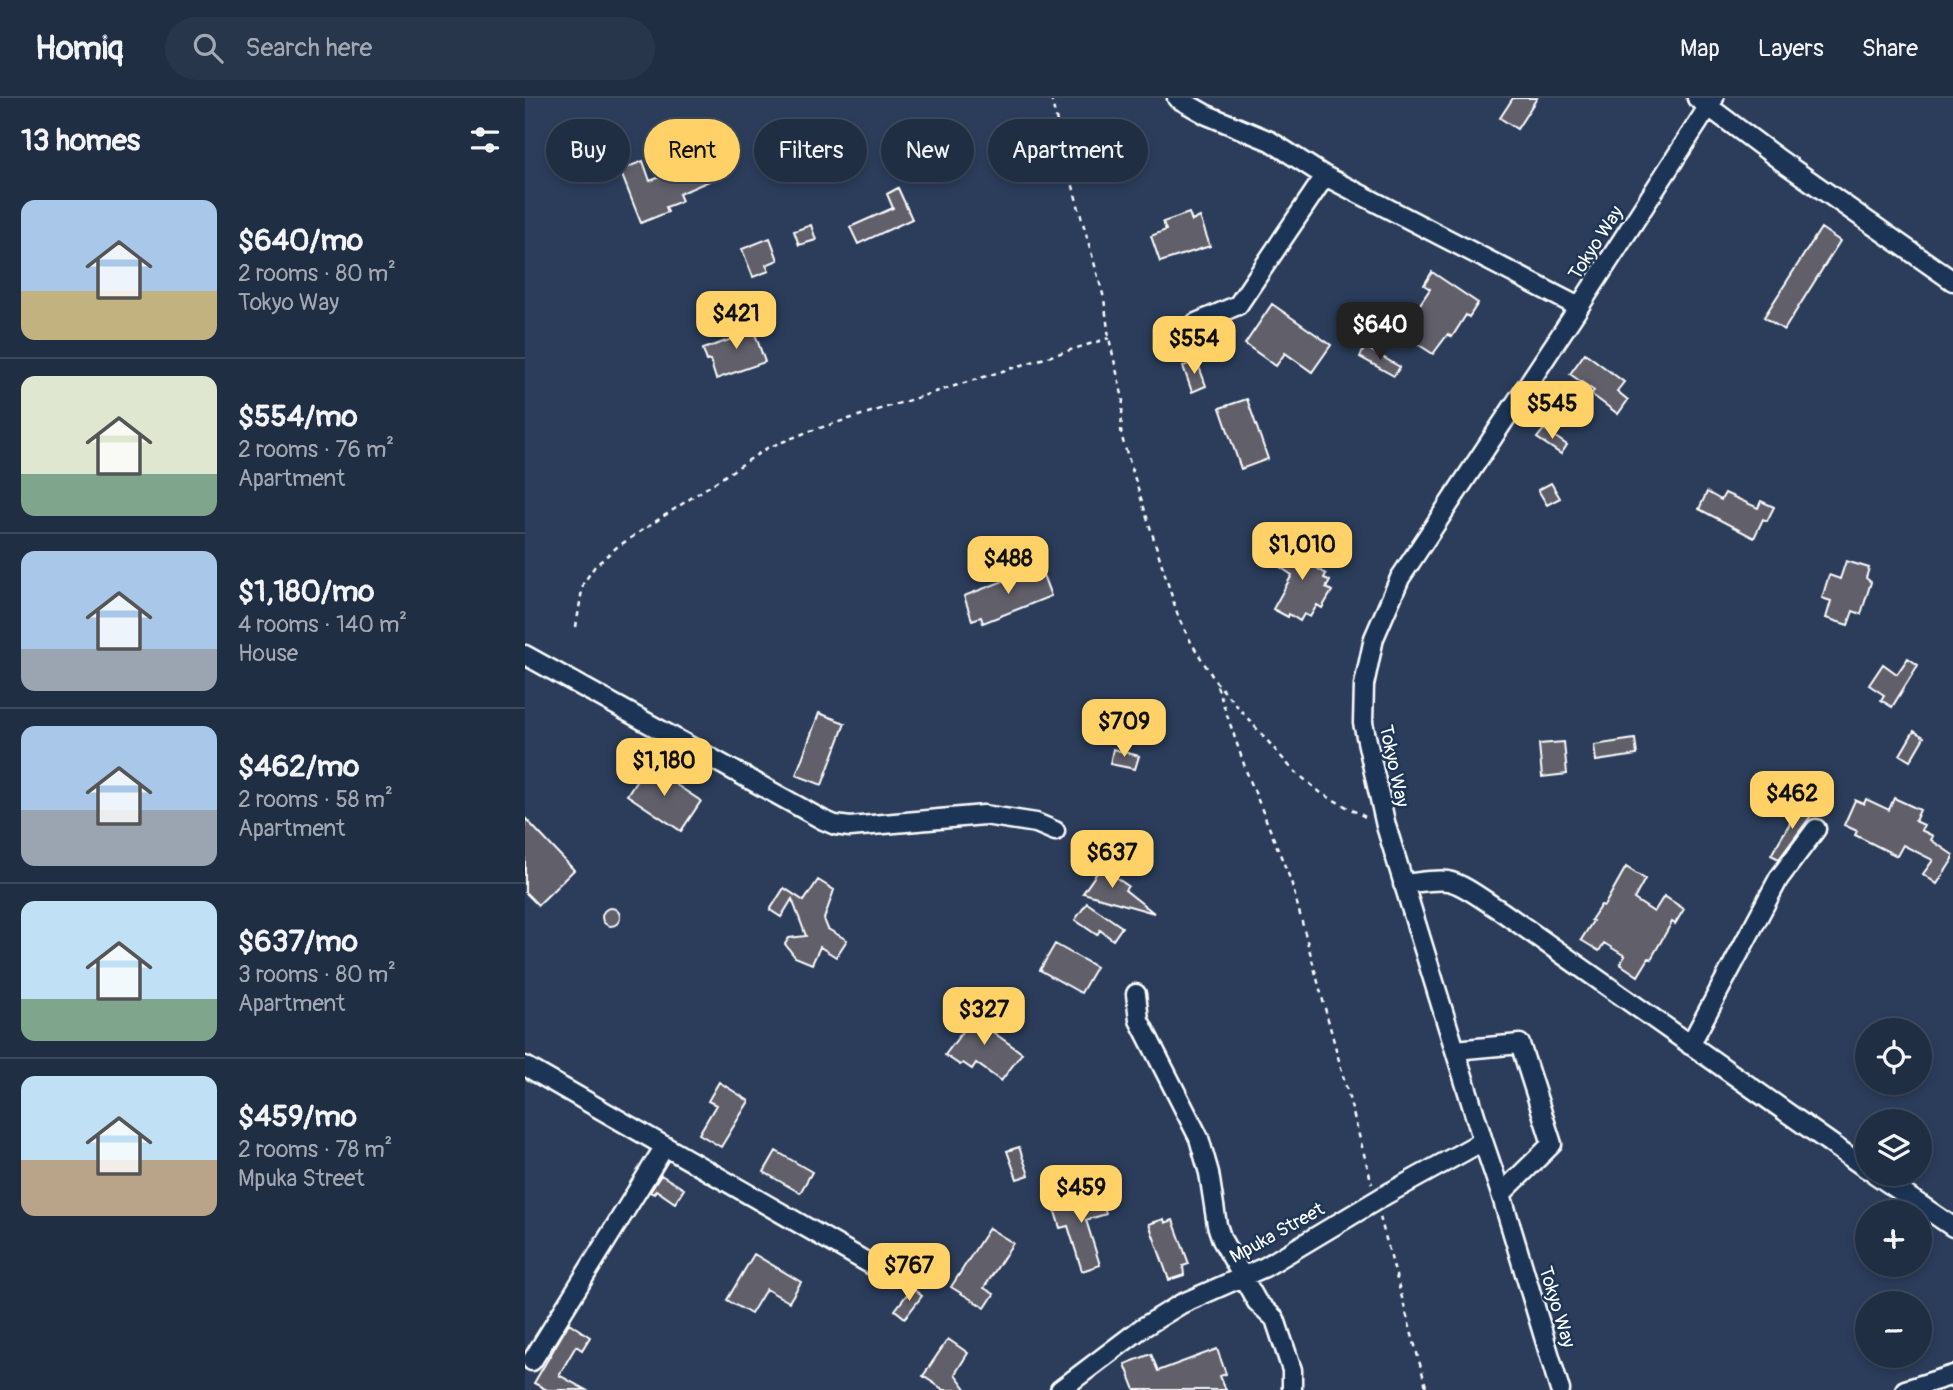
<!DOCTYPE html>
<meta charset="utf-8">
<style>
body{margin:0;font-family:Pangolin,sans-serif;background:#28364b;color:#f1f3f6;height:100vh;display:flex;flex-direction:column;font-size:26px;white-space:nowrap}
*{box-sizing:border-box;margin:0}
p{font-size:23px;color:#a2a8b2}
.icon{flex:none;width:38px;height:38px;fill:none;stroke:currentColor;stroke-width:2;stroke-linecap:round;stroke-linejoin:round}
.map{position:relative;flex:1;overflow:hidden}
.details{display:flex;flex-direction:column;background:#202e44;width:525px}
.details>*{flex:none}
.top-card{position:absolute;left:21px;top:21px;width:665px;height:63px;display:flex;gap:14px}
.tools{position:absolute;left:1330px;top:920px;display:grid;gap:14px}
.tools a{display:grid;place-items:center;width:77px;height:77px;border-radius:50%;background:#202e44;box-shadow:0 4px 10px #0003,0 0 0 2px #3d4a5d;font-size:35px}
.price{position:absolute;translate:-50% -60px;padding:0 16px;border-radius:14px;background:#ffd166;color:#111;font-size:23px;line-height:46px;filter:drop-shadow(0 2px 4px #0008)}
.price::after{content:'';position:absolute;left:50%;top:42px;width:21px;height:16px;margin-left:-10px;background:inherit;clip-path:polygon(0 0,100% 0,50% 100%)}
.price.selected{background:#222;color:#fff}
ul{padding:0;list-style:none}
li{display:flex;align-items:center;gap:21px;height:175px;padding:0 21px}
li+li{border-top:2px solid #3d4a5d}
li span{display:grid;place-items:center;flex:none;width:196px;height:140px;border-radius:14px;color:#555}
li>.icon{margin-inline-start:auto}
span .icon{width:84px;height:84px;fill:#fffc;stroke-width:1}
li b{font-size:30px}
h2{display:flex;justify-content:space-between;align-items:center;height:84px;padding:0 21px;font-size:30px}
.tag{padding:0 24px;border-radius:32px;background:#202e44;box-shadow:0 4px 10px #0003,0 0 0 2px #3d4a5d;font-size:24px;line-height:63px}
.tag.selected{background:#ffd166;color:#111}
header{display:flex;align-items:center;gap:42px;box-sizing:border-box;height:98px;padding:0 35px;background:#202e44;border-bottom:2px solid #3d4a5d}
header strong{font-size:33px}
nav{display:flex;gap:38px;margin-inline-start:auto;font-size:24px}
.search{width:490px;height:63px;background:#28364b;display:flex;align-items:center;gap:18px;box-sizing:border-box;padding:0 24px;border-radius:38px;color:#a2a8b2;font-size:26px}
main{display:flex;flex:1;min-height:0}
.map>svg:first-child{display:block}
.building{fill:#615f6b;stroke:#fff;stroke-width:2}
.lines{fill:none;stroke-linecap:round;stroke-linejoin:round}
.minor-casing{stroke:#fff;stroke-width:23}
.path{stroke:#fff;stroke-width:2.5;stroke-dasharray:5 5;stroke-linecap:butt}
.minor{stroke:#1d3557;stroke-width:18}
.labels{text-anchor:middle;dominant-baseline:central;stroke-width:5;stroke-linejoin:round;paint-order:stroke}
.street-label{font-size:19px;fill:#fff;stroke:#1d3557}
</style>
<header>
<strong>Homiq</strong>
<div class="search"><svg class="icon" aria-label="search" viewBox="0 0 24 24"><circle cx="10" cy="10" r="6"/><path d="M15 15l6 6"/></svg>Search here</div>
<nav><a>Map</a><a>Layers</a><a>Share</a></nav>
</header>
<main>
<section class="details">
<h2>13 homes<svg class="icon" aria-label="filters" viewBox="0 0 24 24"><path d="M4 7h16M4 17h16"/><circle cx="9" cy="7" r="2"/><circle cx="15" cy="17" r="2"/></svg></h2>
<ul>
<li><span style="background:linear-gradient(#a9c7e8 65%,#c2b280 0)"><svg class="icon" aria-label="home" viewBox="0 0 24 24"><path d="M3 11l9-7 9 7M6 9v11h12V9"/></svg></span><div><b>$640/mo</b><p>2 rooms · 80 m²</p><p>Tokyo Way</p></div></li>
<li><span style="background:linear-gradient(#dfe7d0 70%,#7fa58c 0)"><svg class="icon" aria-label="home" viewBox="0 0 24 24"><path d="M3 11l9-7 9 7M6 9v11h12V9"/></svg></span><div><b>$554/mo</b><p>2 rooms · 76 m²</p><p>Apartment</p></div></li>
<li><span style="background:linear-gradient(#a9c7e8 70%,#9aa5b1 0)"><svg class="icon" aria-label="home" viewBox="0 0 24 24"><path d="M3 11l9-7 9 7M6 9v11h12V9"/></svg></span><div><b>$1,180/mo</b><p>4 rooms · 140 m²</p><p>House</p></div></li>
<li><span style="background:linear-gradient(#a9c7e8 60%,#9aa5b1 0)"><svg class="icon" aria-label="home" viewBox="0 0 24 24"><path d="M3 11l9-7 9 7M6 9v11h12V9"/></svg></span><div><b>$462/mo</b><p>2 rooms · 58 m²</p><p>Apartment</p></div></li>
<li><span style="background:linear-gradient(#bfe0f5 70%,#7fa58c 0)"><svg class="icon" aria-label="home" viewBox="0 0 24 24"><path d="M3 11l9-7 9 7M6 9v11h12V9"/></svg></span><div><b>$637/mo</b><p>3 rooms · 80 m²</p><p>Apartment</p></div></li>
<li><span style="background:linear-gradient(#bfe0f5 60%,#b9a48a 0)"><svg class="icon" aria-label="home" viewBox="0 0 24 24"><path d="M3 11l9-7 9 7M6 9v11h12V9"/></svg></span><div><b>$459/mo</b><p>2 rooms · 78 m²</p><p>Mpuka Street</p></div></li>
</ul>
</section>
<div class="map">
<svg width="1428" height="1292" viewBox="0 0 1428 1292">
<rect width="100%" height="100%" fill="#2b3d5b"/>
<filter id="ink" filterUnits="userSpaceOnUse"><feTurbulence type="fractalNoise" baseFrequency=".0143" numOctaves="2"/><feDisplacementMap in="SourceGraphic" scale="14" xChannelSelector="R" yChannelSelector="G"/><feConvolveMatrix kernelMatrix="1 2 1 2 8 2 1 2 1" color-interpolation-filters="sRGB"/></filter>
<g filter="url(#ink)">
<path class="building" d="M988,0H1012L992,31L975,20Z
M174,60L184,83L154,96L157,103L141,109L143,114L116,125L95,72L118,63L125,83L148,74L147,72Z
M373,90L387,121L333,146L325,129L368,110L362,96Z
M664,115L667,123L675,119L685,148L635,164L626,138L641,132L638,124Z
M286,127L291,142L274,147L269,133Z
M1296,130L1315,143L1259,232L1239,219Z
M245,140L253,162L241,167L244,173L228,179L217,151Z
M907,174L953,205L944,219L941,217L927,239L923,236L908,256L871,232V227L876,219L883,224L905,191L899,187Z
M747,206L806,247L787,274L760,255L751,268L720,246Z
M224,219L240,264L191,281L185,262L182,263L178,251L213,239L208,224Z
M840,249L875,269L869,278L835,259Z
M1060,255L1099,284L1092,293L1103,302L1093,316L1066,296L1069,293L1045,276Z
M672,263L681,288L667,294L658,268Z
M722,301L743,361L716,371L695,310Z
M1019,331L1042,347L1036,356L1012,340Z
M1026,385L1035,400L1022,407L1013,392Z
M1182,394L1196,402L1200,395L1233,410L1236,403L1249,409L1242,423L1238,421L1229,440L1174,411Z
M770,440L776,444L778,441L792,450L787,457L797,463L792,470L801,476L799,480L805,483L801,490L807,493L797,510L792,507L785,519L779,516L775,523L764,516L763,519L748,511L767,477L752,467Z
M1321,463L1344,470L1341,480L1346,484L1336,516L1328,513L1323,527L1301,520L1306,503L1297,500L1304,477L1315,481Z
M515,469L526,498L458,525L456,519L447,522L439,498Z
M1383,560L1393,567L1367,609L1356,602L1359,597L1344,587L1358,566L1372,576Z
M294,615L320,625L297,687L271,677Z
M1389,633L1399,639L1385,663L1375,657Z
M1110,641L1112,657L1071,663L1069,647Z
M1039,644L1042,676L1017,679L1014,646Z
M588,651L614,658L610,671L585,666Z
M121,667L176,703L156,733L102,697Z
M1369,700L1395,712L1390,723L1399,727L1396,732L1408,738L1406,742L1428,757V761L1412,786L1398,776L1408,762L1378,747L1372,758L1330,737L1332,733L1319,727L1330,702L1339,706L1341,701L1364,712Z
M1275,708L1288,715L1254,761L1246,757Z
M0,720L49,772L13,807L0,794Z
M576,769L603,788L600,792L629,815L558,795Z
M1101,769L1120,781L1109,801L1129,814L1139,798L1159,811L1150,826L1147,824L1126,861L1124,860L1113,878L1095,866L1100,858L1079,845L1074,853L1056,842L1068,823L1066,822L1076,807L1079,808Z
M293,782L309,792L299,821L303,831L322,842L311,859L295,849L287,866L270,859L260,846L264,840L281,838L267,801L256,819L245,812L259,790L279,803Z
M562,805L597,829L588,842L575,832L572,837L550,822Z
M77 819a9 9 0 1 1 18 0a9 9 0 1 1-18 0Z
M530,846L571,869L556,895L515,872Z
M456,909L472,922L465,932L497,955L476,983L451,965L447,971L438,965L435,967L420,957Z
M194,984L224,1003L196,1049L174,1036L191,1007L183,1003Z
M494,1049L504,1077L492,1081L482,1053Z
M251,1053L287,1074L275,1095L239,1074Z
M136,1077L159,1091L150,1105L131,1092L129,1096L125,1094Z
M574,1093L581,1116L561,1122L575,1167L557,1173L543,1128L535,1130L528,1107Z
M639,1121L640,1125L648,1122L664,1166L658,1168L659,1177L644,1182L624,1126Z
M464,1130L488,1145L459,1190L469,1196L460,1210L426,1189Z
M229,1156L276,1184L264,1204L241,1191L226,1216L202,1202Z
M387,1190L397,1198L380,1220L370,1212Z
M44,1225L65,1239L57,1252L51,1248L34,1277L61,1292H22L9,1285Z
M423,1241L443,1255L430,1276L442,1292H419L398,1278Z
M692,1251L701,1276L695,1278L701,1292H610L600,1266L626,1256L633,1273Z"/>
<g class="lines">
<g class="minor-casing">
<path id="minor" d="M652,0L682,17L745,43L800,78L1054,209
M1172,0L1255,62L1428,183
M671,225L713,207L800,78
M0,557L298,722L310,727L325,729L459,717L511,725L530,733
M878,786C892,785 909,781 923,783C939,786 961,804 976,813L1342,1071
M611,896L614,922L674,1040L684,1075L692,1127L697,1142L732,1204L750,1221L767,1272V1292
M1165,947L1254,780L1291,731
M930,952L995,946L1027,1046L976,1096
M0,968L366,1178
M1350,1076L1428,1129
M7,1263L140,1048
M535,1292L617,1230L656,1206L740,1169L862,1096L958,1043
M1035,1292L976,1096L958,1043L861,728L838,625L839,587L849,540L875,480L1054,209L1189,0
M1380,1292L1428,1277"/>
</g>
<path class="path" d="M526,0L551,100L579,200L584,240L598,301L596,332L598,343L654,521L667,546L691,584L767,671L796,695L844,721
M51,529L58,486L70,468L92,449L242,350L285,333L584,240
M692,588L722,675L766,783L847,1086
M855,1119L902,1292"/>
<use href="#minor" class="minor"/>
</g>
</g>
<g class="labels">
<g class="street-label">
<text transform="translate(1071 145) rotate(-57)">Tokyo Way</text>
<text transform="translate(869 668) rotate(78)">Tokyo Way</text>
<text transform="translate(752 1135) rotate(-29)">Mpuka Street</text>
<text transform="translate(1032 1209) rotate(73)">Tokyo Way</text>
</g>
</g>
</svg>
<div class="tools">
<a><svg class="icon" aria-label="locate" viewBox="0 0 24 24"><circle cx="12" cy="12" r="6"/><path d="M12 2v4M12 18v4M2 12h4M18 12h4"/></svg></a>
<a><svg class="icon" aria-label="layers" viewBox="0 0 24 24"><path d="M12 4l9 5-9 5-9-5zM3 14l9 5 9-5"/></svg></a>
<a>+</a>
<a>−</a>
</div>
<b class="price" style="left:211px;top:253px">$421</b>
<b class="price selected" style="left:855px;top:264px">$640</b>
<b class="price" style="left:669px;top:278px">$554</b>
<b class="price" style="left:1027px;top:343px">$545</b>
<b class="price" style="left:777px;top:484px">$1,010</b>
<b class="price" style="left:483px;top:498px">$488</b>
<b class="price" style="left:599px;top:661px">$709</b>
<b class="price" style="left:139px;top:700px">$1,180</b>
<b class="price" style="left:1267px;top:733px">$462</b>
<b class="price" style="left:587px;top:792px">$637</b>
<b class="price" style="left:459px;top:949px">$327</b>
<b class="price" style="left:556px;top:1127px">$459</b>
<b class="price" style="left:384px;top:1205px">$767</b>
<div class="top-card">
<a class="tag">Buy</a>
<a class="tag selected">Rent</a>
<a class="tag">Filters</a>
<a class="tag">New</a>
<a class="tag">Apartment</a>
</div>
</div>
</main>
